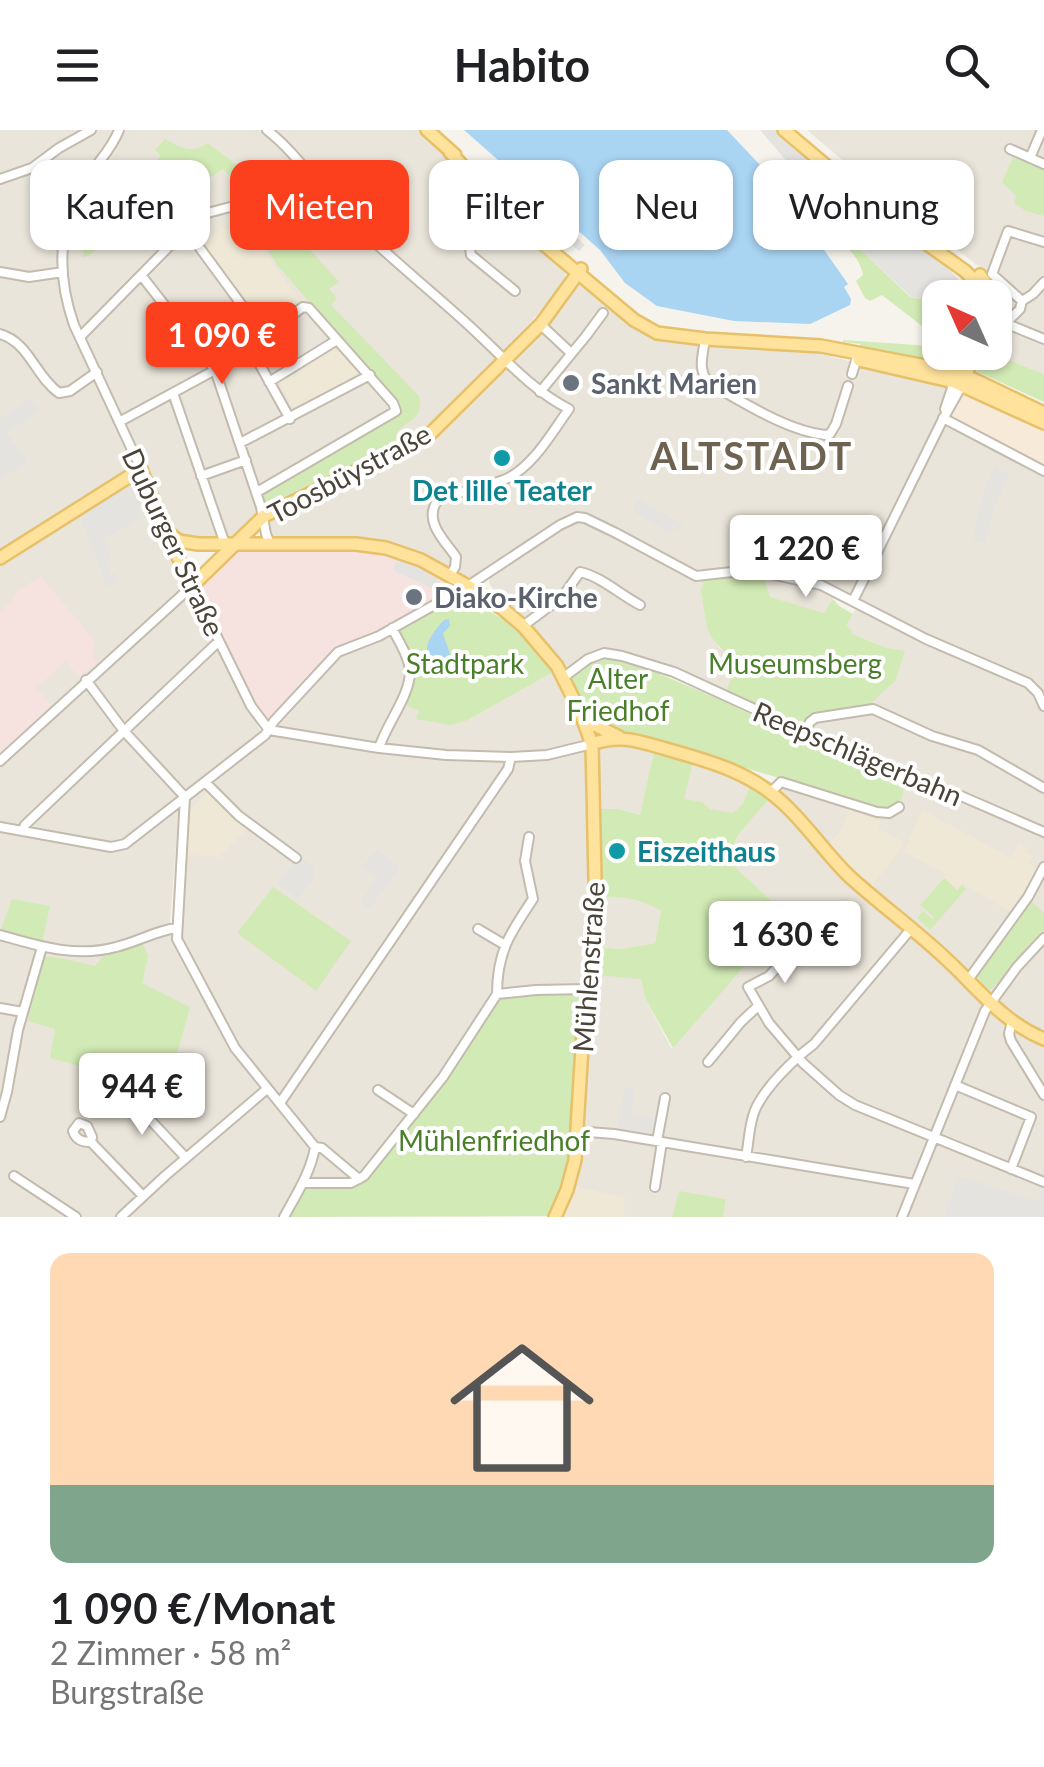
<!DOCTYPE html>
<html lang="de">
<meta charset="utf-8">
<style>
body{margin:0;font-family:Lato,sans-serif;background:#f2f2f2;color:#202124;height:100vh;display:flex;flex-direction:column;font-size:38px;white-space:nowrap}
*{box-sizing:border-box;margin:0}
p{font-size:32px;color:#757577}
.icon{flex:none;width:55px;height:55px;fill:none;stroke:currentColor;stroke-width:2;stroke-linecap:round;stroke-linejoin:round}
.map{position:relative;height:1087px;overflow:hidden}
.panel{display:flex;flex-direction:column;background:#fff;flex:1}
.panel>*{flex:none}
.banner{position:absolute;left:30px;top:30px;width:985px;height:90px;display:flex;gap:20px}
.needle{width:65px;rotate:315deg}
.fabs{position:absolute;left:922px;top:150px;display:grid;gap:20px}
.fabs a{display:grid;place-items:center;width:90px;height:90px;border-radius:20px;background:#fff;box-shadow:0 2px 8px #0004;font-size:50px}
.price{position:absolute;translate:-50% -85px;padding:0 22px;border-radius:10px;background:#fff;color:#222;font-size:32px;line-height:65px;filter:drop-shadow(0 2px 5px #0008)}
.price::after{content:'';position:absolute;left:50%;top:60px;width:30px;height:22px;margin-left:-15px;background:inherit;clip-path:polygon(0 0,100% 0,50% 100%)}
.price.on{background:#fc3f1d;color:#fff}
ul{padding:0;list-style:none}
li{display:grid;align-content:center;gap:20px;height:530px;padding:0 50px}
li span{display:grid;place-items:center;height:310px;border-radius:20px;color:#555}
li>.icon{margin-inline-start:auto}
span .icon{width:180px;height:180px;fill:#fffc;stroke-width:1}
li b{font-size:42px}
.chip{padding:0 35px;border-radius:20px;background:#fff;box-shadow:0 2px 8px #0004;font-size:35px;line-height:90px}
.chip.on{background:#fc3f1d;color:#fff}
header{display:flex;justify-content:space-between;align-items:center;height:130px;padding:0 50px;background:#fff;font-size:45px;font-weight:700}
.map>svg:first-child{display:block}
.residential{fill:#eae5da}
.commercial{fill:#f7ead8}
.education{fill:#efe8d6}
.medical{fill:#f6e3e0}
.green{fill:#d2eab5}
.parking{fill:#e5e3e0}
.water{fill:#a9d4f2}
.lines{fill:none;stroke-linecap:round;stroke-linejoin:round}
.minor-casing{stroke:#c2bbae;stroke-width:12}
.major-casing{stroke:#e6c16a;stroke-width:16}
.minor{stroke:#fff;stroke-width:8}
.major{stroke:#ffe39c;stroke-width:11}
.worship-dot{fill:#6b7280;stroke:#fff;stroke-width:4}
.culture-dot{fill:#0f9aa8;stroke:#fff;stroke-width:4}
.labels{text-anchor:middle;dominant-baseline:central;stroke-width:8;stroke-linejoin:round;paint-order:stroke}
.worship-label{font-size:28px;font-weight:bold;fill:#5b616d;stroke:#fff;text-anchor:start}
.street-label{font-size:28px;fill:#4b4439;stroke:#fff}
.culture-label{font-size:28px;font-weight:bold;fill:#0d838f;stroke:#fff}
.park-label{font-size:28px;fill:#4a7f2a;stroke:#fff}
.district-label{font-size:38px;font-weight:bold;letter-spacing:2.5px;fill:#6e6250;stroke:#fff}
</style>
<header><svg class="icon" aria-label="menu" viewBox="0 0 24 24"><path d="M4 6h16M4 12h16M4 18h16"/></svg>Habito<svg class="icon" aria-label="search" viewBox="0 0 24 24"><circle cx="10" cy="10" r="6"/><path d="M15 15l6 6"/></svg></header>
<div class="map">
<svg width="1044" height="1087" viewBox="0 0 1044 1087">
<rect width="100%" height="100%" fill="#f6f3ec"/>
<path class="residential" d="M0,0H424L504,88L565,140L566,150L501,228L427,303L271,378L235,412L174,406L189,452L261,603L180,666L170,791L172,809L233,921L312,1017V1024L300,1053L280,1087H0Z
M807,0H1044V244L991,223L995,222L997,169L994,155L984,140L886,67Z
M577,151L666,209L821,224L962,260L1044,337V905L1011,887L850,743L777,664L780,649L850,631L798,607L809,586L887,518L851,504L846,496L858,475L836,463L825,484L769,467L718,516L726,524L734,540L726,562L618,522L568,541L493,459L489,453L490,448L565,394L576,389L585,390L691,447L703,450L701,444L589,385L578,383L568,386L478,447H465L426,426L372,411L277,409L273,407L266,389L430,308Z
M394,493L414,530L419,581L416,589L468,590L555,541L568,567L583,604L586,629L590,785L583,867L441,955L367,1049L355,1057H304L319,1022L315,1008L245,929L182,815L179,804L188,667L270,605L267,592L335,517L363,509Z
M610,614H633L654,621L640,685L618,679H597V619Z
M693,632L720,641L750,657L742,675L732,684L710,679L683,669Z
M768,670L792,689L843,747L968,857L1044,913V1087H723L726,1069L679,1062L672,1087H629L623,1085L624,1068L572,1056L595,845L641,848L645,868L671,918H673L727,730L738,705Z
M625,766L647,772L661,781L655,813L620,819L598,817L601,767Z"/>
<path class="commercial" d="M962,260L1044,296V337L948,287Z"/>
<path class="education" d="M235,97L251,99L274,136L302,173L264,199L202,113L223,99Z
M337,216L361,243L350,253L296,283L279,251L321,226L323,228Z
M209,660L248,697L218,729L216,726L188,725L190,681Z
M849,679L881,691L878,699L904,712L897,724L871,757L827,716L840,702Z
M922,680L1011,728L1019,713L1028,718L1026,722L1033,726L1029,734L1039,739L1025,765L1010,782L963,753L934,786L920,775L946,744L904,722Z
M572,1056L625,1068L623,1085L629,1087H558Z"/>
<path class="medical" d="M358,418L384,422L410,431L448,453L441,468L363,509L335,518L267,592L258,582L200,459L239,421Z
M41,446L95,512L93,527L98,533L79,547L66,531L36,558L51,575L0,623V482L12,470L16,462Z"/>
<path class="green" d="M165,9C180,17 192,25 207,13L247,42L234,50L223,39L200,54L176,35L145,68L148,72L117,105L88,126L83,127L87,95L91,98L94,95L97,97L107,84L92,69L105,51L117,59L124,52L137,63L150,50L144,44L161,26L155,20Z
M1013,27L1044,38V86L1026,81L1014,73L1016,66L1002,52Z
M794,41L866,125L910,167L922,169L940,187V210L882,165L870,171L865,168L856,151L863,145C860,127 844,115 833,102C817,85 804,63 790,44Z
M285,86L302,111L339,152L329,159L337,169L331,175L419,266C425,292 405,288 396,305L399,312L266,375L262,363L394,288L399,283L400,276L277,135L260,107L270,101L267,94Z
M843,210L931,216L935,214L940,216V222L951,223L947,234H938L860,219V214L843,212Z
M983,223H991L1044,244V272L976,241Z
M731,446L764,448L770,467L824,483L833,469L839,476L853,484L846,496L852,500V504L887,518L905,521L895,551L870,574L809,586L803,598L726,562L734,540L726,524L712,508L707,498L701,461L704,450Z
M456,469L482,484L486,480L508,491L555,541L468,590L451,595L416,589L419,581L404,574C420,535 415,534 397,498Z
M597,526L622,528L721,570L903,658C904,672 896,679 882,678L605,597C584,587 579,570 570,549L587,531Z
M654,621L693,632L684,669L702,672L710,679L732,683L742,675L750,657L768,670L738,705L727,730L788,786L673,918L645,868L641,849L595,845L598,817L620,819L655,813L661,781C641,769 624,766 601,767L597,679H618L640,685Z
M944,748L957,760L962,755L966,759L930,800L917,788L923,781L932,789L934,787L920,775Z
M273,757L351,811L316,861L237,803Z
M12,769L50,776L42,814L0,802Z
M1030,770L1044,783V801L991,860L983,855L976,845Z
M142,812L148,826L142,853L190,877L167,960L50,928L55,899L28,891L44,826L66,829L95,836L105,824Z
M571,862L583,867L567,1043L563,1059L550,1086L287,1087L304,1057H355L367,1049L441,955L500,867Z
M679,1061L726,1069L723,1087H672Z"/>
<path class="parking" d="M760,0H775L875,85L943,133L966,158L962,167H941L931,163L922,169L911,167L866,125Z
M506,44L585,115L579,121L526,79L499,52Z
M31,268L40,281L7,303L27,332L0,350V289Z
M995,337L1009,344L996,373L985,413L973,410L976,400L974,399L985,356Z
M132,351L141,355L146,370L137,374L142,387L104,409L112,431L107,434L111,444L115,443L118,452L107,457L79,384Z
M637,368L683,395L680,401L674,397L670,403L634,382L636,378L633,376Z
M397,428L436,447L440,456V462L396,442L393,438Z
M377,719L400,737L369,780L360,773L376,748L362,737Z
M300,726L315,738L312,743L316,746L298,769L277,754Z
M624,957L635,958L632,985L659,989L657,1001L652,1004L617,999Z
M958,1046L1038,1071L1044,1056V1087H944Z"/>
<path class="water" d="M464,0H727L777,53L848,154L844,157L851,169L850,175L810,194L734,191L657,176L625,153L600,120Z
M449,489L450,496L443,503C446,516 454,525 449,539C416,529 425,510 444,490Z"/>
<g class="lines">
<g class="minor-casing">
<path id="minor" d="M119,0C111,21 96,33 85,52C57,97 57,146 74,195L141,339
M267,0C294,21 311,48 334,73C374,115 421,152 464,191C499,222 528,258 569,279C552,302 535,334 508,348C493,356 442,364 436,373C424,393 447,413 456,427L455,437L450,445
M1010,19L1044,34
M1030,28L1042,0
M0,49L32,38L59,18L91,0
M493,93C481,102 467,108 471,125L515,161
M186,99L263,204
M0,142L29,147L63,142
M141,145L215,240L261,377L266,404L270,414
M1022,171L1033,164L1044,152
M995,189L1044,209
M1007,192L1020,179L1022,171L992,144L1008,101L1044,112
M540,194L571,223
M0,204C29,212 35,246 59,263L70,261L97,242
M80,207L200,85L230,77L263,78L314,47
M705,209C703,226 697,239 709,253C743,272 787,301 825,305L830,304L836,294L848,256
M249,215L290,289
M852,244L857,227
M269,252L337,210
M540,262L586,206L603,183
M173,263L225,414
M945,279L954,252
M943,288L1044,341
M119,292L215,240L303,177L309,178L393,273L396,281L257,362
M240,313L370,245
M201,346L246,330
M853,471L942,291L962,255
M523,496L563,466L580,442C602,447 619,464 640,475
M564,547L588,529L604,523L622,526L674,542L891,642L931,653L1044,702
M86,550L124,601L185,667
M269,600L379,618L446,625L511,627L547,625L592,614
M804,603L810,592L815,588L873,579L932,606L978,620L1044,658
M379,618C386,595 409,567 410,543C410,528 399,512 392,498
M0,631L192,456L251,576L269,600
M205,652L239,686L296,728
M771,662L781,652L877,682L889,683L899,677
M185,667L177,809L235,918L315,1017L322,1018L359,1049
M0,697L111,717L125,714L265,605L274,591L338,522L379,506L468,456L560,395L577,387L585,388L616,403L696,446L732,442L766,443L821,455L926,509L1028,553L1038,563L1044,576
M22,701L25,695L219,511
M478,799L505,815
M0,805C38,816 76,828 116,817C137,812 155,801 176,798
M793,820L769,846L748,857L769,893L803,933L839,965L855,975L1044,1052
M968,850L1028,767L1044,737
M497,864C497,821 511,802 533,769L525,731L529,707
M0,878L23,882
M1012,891L1009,904L1011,911L1044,965
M708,932L741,892L758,876
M955,955L1031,987L1011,1039
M378,960L414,984
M125,963L186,1028
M280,973L508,639L511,627
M0,987L7,962L18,900L42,817
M576,1001L614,1004L914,1054
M657,1011L665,968
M91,1012C82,1012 76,1010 73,1001L79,993L87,996L92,1007L91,1012L143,1066
M746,1027C749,1012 749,994 755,980C765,957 794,929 814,914L911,799
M14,1046L76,1087
M303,1053H351L364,1046L443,947L497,864L536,860L588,859
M655,1057L662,1012
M121,1087L165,1046L267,959
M284,1087C296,1065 311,1042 315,1017
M902,1087L985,881L1017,837L1044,808"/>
</g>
<g class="major-casing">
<path id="major" d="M427,0L455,25
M784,0L875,77L965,141L977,153L983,168
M450,22L490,66L535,107L634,190L657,203L705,209L821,216L936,238L973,249L1044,283
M980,145L989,158L991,168
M859,230L954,252L1044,293
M955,248L965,222
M964,251L974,222
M165,400L179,411L198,414H356L386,418L421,430L468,456L503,479L523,496L557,536L580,582L592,614L596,794L583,902L575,1030L567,1060L555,1087
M0,428L141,339L165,400L192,456L264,386L428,306L541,194L581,139
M583,589L619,607
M592,614C621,604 638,611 666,619C709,631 750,642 783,673C808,696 826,724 850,747C881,775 914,799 944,827C976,856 1002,892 1044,909"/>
</g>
<use href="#minor" class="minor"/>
<use href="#major" class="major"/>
</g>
<g class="worship-dot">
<circle cx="571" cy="253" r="10"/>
<circle cx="414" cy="467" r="10"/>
</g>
<g class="culture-dot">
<circle cx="502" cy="328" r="10"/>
<circle cx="617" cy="721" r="10"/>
</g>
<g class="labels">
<g class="worship-label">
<text x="591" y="253">Sankt Marien</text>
<text x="434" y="467">Diako-Kirche</text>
</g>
<g class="street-label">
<text transform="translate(349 343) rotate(-28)">Toosbüystraße</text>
<text transform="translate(174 412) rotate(65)">Duburger Straße</text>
<text transform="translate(858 623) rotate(23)">Reepschlägerbahn</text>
<text transform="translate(588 837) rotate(-86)">Mühlenstraße</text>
</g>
<g class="culture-label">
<text x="502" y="360">Det lille Teater</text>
<text x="637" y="721" text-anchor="start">Eiszeithaus</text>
</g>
<g class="park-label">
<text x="465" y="533">Stadtpark</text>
<text x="795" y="533">Museumsberg</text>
<text x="618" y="548">Alter<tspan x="618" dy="32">Friedhof</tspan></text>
<text x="494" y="1010">Mühlenfriedhof</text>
</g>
<g class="district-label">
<text x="752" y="325">ALTSTADT</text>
</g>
</g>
</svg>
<div class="fabs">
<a><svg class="needle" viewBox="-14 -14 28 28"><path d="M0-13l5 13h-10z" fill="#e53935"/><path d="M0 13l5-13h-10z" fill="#757577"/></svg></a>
</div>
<b class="price on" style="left:222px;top:257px">1 090 €</b>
<b class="price" style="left:806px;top:470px">1 220 €</b>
<b class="price" style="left:785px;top:856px">1 630 €</b>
<b class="price" style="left:142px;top:1008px">944 €</b>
<div class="banner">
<a class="chip">Kaufen</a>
<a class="chip on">Mieten</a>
<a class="chip">Filter</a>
<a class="chip">Neu</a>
<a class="chip">Wohnung</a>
</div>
</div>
<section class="panel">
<ul>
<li><span style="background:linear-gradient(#ffd9b3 75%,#7fa58c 0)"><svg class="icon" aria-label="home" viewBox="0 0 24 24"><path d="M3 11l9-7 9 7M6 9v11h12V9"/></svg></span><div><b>1 090 €/Monat</b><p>2 Zimmer · 58 m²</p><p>Burgstraße</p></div></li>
</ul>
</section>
